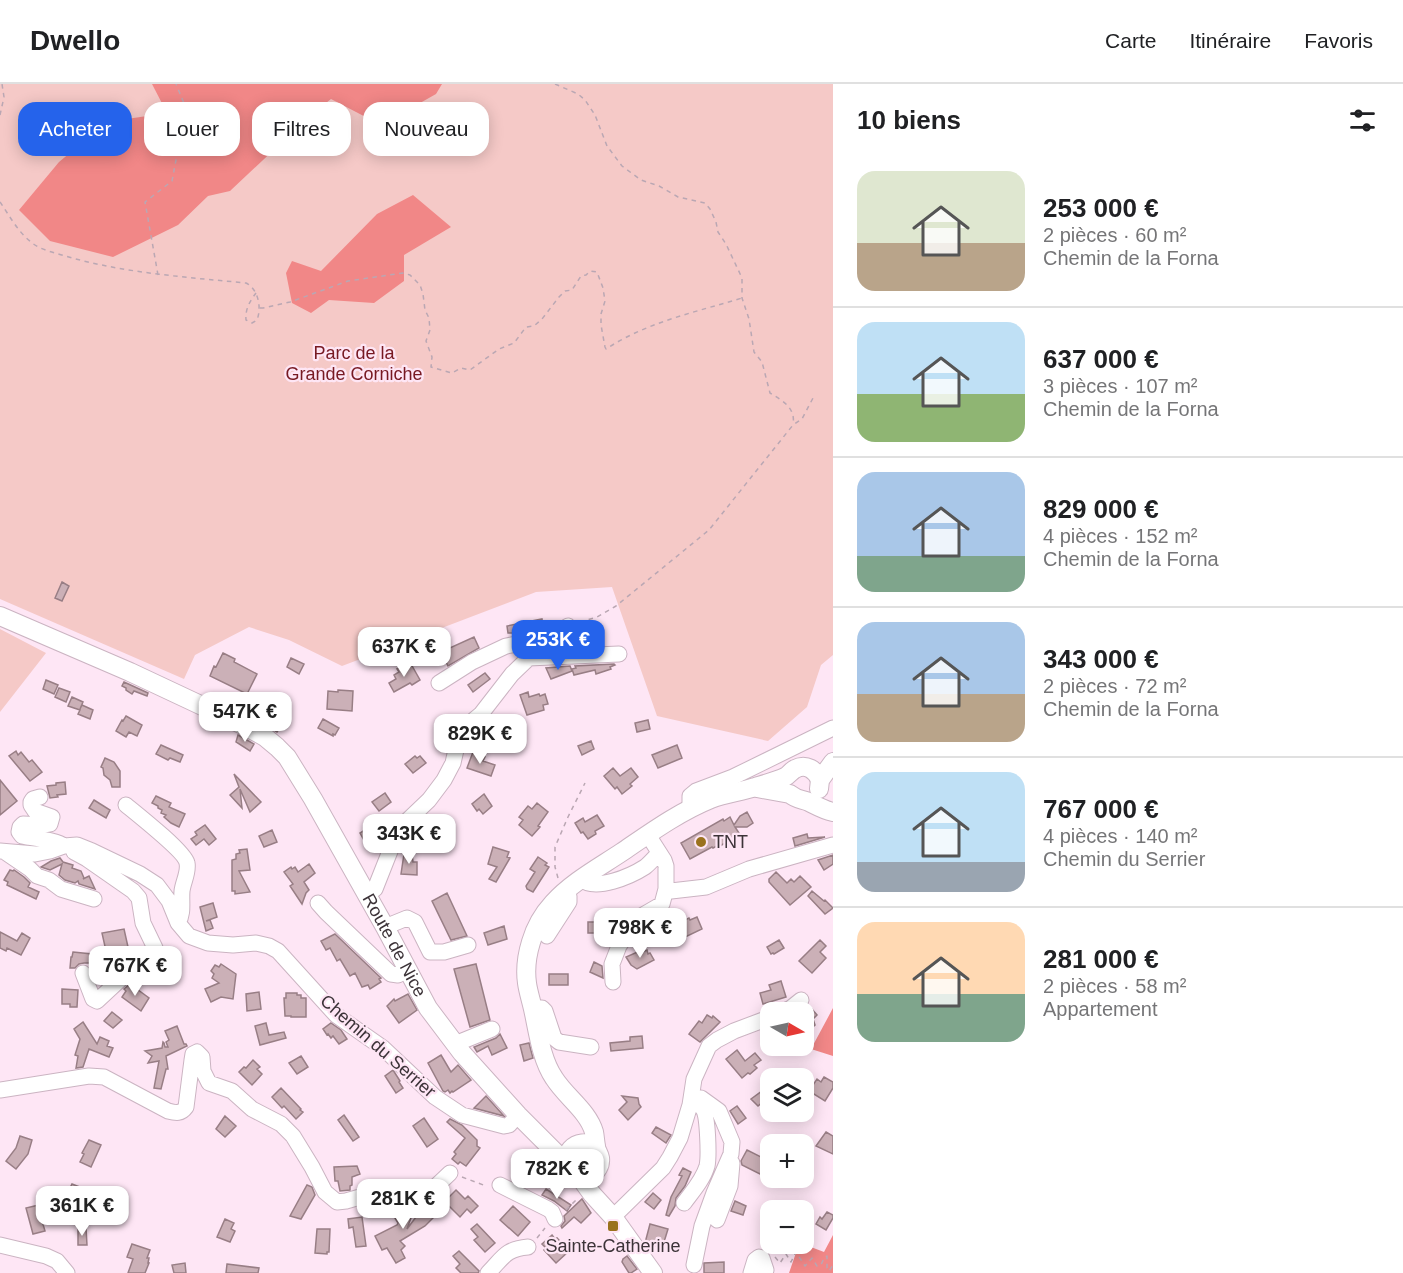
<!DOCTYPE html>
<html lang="fr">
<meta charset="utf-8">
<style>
body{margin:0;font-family:Helvetica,sans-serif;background:#f6f6f6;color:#202124;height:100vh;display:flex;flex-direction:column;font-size:22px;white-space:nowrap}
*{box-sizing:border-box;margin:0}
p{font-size:20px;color:#757577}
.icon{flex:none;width:33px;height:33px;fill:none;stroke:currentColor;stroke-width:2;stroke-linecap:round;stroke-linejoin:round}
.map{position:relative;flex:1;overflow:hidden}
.details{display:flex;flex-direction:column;background:#fff;width:570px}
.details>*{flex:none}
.banner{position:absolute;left:18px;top:18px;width:570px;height:54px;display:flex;gap:12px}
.needle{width:39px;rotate:99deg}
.tools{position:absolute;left:760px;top:918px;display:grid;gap:12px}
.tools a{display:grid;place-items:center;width:54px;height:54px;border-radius:12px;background:#fff;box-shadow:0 3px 15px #0003;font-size:30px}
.price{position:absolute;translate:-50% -51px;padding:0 14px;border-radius:12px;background:#fff;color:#222;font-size:20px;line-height:39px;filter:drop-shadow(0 2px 3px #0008)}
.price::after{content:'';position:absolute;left:50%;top:36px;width:18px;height:14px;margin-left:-9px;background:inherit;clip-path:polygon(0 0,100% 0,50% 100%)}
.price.on{background:#2563eb;color:#fff}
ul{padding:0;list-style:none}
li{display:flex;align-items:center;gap:18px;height:150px;padding:0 24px}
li+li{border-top:2px solid #e0e0e0}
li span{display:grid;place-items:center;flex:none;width:168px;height:120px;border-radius:18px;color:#555}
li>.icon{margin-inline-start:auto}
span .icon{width:72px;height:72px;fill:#fffc;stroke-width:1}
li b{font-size:26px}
h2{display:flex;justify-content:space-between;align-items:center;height:72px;padding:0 24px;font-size:26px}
.tag{padding:0 21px;border-radius:18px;background:#fff;box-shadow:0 3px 15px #0003;font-size:21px;line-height:54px}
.tag.on{background:#2563eb;color:#fff}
header{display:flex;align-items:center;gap:36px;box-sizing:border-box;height:84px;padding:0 30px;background:#fff;border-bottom:2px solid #e0e0e0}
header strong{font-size:28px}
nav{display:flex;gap:33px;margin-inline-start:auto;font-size:21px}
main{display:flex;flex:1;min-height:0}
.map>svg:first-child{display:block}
.green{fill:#f5c9c7}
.forest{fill:#f18787}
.building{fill:#cbb0b7;stroke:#987e85;stroke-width:1.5}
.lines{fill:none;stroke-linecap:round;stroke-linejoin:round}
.minor-casing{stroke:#cbb4c2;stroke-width:17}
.major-casing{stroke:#cbb4c2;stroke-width:20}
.path{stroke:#baa7b3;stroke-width:1.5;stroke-dasharray:4.5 4.5;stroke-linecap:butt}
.minor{stroke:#fff;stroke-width:15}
.major{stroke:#fff;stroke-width:18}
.poi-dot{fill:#9a721e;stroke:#fee6f5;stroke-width:2}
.labels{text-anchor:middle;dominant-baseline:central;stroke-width:4.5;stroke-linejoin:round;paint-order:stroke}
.park-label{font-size:18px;fill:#771922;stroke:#fee6f5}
.poi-label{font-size:18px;fill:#3c3338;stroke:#fee6f5;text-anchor:start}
.street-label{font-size:18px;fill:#3c3338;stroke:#fee6f5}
</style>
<header>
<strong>Dwello</strong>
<nav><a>Carte</a><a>Itinéraire</a><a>Favoris</a></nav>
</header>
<main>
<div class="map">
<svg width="833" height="1189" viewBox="0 0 833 1189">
<rect width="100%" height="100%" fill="#fee6f5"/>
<path class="green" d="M0,0H833V571L821,581L807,623L768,657L657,632L612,503L536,508L342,582L289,556L249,543L195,571L184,595L0,515Z
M0,545L46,569L0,628Z"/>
<path class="forest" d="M152,0H442L436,10L381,41L331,15L312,30L230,107L208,112L178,141L113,173L50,157L19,126L59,78L107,38L167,29Z
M413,111L451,143L404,171V197L374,219L329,216L311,229L292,219L286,189L292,177L321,187L377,130Z
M833,924V972L811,965Z
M833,1151V1189H789L799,1160H803L824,1168Z"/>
<path class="building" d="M62,498L69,502L62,517L55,514Z
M542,535L543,541L530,548L513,551V549H508L507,542Z
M593,546L594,559L568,562L567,555L573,550H580V547Z
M474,553L479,564L448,582L446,578L439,581L436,573L444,569L443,567Z
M223,569L235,575L234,578L257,590L247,610L210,592L214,582L216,583Z
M291,574L304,580L299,590L287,583Z
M411,580L420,596L412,601L410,599L394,608L389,599L396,595L394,591L399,588L397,585Z
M614,580L615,581L610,583L611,585L596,590L595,586L574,591L572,585L576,584L575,582Z
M570,582L572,587L551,595L546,584Z
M485,589L490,595L473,608L468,601Z
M46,596L58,601L54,610L43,605Z
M124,598L148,609L147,612L134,607L132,610L126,606V604L122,602Z
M59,604L70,608L66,618L55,613Z
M338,606L353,607L352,627L327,625L328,607L338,608Z
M528,608L529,613L539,610L540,612L545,610L548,620L543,621L544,626L527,631L520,611Z
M72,613L83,618L80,625L82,621L93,626L90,635L78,630L80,626L68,622Z
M260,626L283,639L277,648L256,635Z
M126,632L142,641L137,652L129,648L126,653L116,647L122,636L123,637Z
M323,635L339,644L335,651L333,650V652L318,644Z
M648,636L650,645L637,648L635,639Z
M511,641L521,653L505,667L494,655Z
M238,651L254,660L250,667L236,658Z
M591,657L594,665L582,671L578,662Z
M161,661L183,671L180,678L170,674L168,676L156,670Z
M677,661L682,674L658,684L652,671Z
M16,667L18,671L21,668L29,678L32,676L42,688L30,697L9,672Z
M473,668L485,673L483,677L495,681L491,692L467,684Z
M415,672L417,674L420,672L426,679L413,689L405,680Z
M105,674L114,678L120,687V703H112L110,696L104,691L103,684L101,683Z
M613,684L620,692L631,684L638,693L630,700L632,702L622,710L617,703L615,705L604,692Z
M234,690L261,718L250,728L240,705L242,724L230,711L239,703Z
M0,696L17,717L0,731Z
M65,698L66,710L57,711L58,713L50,714L47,702L56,701V699Z
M385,709L391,718L379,727L372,718Z
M484,710L492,722L483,730L479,725L477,727L472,720Z
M156,712L171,719L169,723L185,730L179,743L171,739L164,733L166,731L161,729L162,726L158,724V722L152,719Z
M94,716L110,726L106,734L89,724Z
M537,719L548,728L538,742L540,743L532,752L519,741L523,736L519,733L528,722L532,725Z
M747,728L753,739L747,743H735L739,749L734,752L735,753L720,762L719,761L713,764L712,763L690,775L681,759L723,735L724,737L730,733L734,741L740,732Z
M597,731L604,742L595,747L596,750L588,755L583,748L581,749L575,739L583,734L585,738Z
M376,739L386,749L383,759L379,760L374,757L372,754L365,758L360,749Z
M419,740L427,745L417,761L411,758L408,753L413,745L414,747Z
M205,741L216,755L209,761L204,755L196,761L191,755L197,751L195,748Z
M272,746L277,758L264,763L259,752Z
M807,750L808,754L825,753L795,762L793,754Z
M493,763L509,768L507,773L510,774L496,798L489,795L497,783L488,780Z
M247,765L250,786L239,787L250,808L235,810V807H232V776L236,775V770L240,769L239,766Z
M412,769L413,778H417V791L401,790L404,770Z
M833,771V780L824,786L818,776Z
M538,773L547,779L545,781L549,783L533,808L527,805L526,802L535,788L530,785Z
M60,774L63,778L73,781L72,784L81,787L84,794L83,795L89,792L95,805L79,800L78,797L75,799L65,796L59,791L62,780L50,786L41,783L51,777Z
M309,780L315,789L304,798L309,806L306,809L302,820L290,802L293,800L284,788L291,783L292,785L295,783L298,788Z
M10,786L13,787L14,786L24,793L30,799L28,803L39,808L36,815L7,801L8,798L4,796Z
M776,788L787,799L791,795L794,798L800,792L811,803L790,821L769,798V795Z
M812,807L824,817L825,816L833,824L825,830L808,812Z
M447,809L467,852L451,856L432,817Z
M213,819L217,833L206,837L210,836L213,844L206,847L200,823Z
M697,833L702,845L679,856L673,842L689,834L690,836Z
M588,838H598V839H615L614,849H588Z
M504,842L507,855L488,861L484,849Z
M124,845L128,863L106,867L102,849Z
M0,848L17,857L22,849L30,854L21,871L7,864L6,867L0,864Z
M335,850L381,894L379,895L381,898L370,905L368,901L362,903L355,889L350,892L340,875L337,877L330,864L326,866L321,857Z
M779,856L784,864L774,870L773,869L771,870L767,863Z
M820,856L826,862L820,868L826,874L812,889L799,877Z
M642,866L643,868L647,866L648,870L650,869L654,876L637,885L631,881L626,873Z
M73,868L92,870L91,879H84L79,880L75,884H70L71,873H72Z
M594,878L602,882L603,894L590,888Z
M221,880L236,890L233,915L221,913L211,918L205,905L219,899L212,894L214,890L211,887L215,881L219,883Z
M476,880L490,936L470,943L454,885Z
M549,890H568V901H549Z
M781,897L786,913L763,920L760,909L771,906L769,901Z
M130,900L149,914L141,927L122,913L126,907L124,905Z
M62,905L78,906L77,923H70V920H62Z
M259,908L261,925L247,927L246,910Z
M286,909H297V911H301V914H306V933H291V932H285L284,914H286Z
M408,910L417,926L399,939L387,922L394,915L395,917Z
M811,924L817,931L813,935L815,941L804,951V926L806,928Z
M112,928L122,936L113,944L104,937Z
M707,931L712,934L713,932L720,938L700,958L689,950L699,937L702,939Z
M83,938L97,960L100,953L109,957L107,962L113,964L109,973L89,965L83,983L76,984L78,972L75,971L80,955L74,945Z
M266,939L269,951L284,948L286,954L260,961L255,942Z
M331,939L341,946L347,955L339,960L333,952L331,954L328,950L327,951L323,945Z
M177,942L184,960H186L187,962L166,972L168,985H166L161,1005L154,1004L159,977L148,979L152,972L145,967L162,964L163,958L164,959L165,963H168L166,958L169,956L165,947Z
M500,950L507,964L492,971L488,962L477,968L474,963L496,954Z
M642,952L643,964L611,967L610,959L630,957V953Z
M529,959L533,974L524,977L520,961Z
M737,966L745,977L755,969L761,976L754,981L757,984L750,990L748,989L742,994L726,975Z
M441,971L451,988L458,981L471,996L453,1008L452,1007L450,1009L448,1006L445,1008L443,1007L428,979Z
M301,972L308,983L297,990L289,979Z
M253,976L260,983L257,985L262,990L252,1001L239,988L244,983L246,984Z
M393,986L400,997L399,998L403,1004L396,1009L385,992Z
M824,993L833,998V1004L825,1017L809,1007L817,995L821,998Z
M281,1004L301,1025L300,1026L303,1028L296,1035L284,1022L282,1024L272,1013Z
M766,1004L771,1011L758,1022L751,1015Z
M486,1012L504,1032L474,1024Z
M622,1012L638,1014L639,1020L641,1023L628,1036L619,1026L627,1018Z
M737,1022L746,1034L738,1040L730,1027Z
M344,1031L359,1053L353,1057L338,1036Z
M225,1032L236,1042L225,1053L216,1045Z
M424,1034L438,1055L427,1063L413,1042Z
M450,1035L462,1041L477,1056V1062L480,1064L466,1082L460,1078L458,1080L452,1075L456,1070L454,1068L465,1054L447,1038Z
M656,1043L671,1051L666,1059L652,1049Z
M826,1048L833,1052V1070L816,1062Z
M20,1052L32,1056L28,1070L16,1085L6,1077L16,1064Z
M89,1056L101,1061L91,1083L80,1078L84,1070L82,1069Z
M747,1066L767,1076L760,1090L742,1081L741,1077Z
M540,1068L549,1078L539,1087L530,1078Z
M357,1082L360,1090L352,1093V1101L350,1102V1106L340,1107L338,1097H335L334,1083Z
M683,1084L691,1088L685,1102L676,1114L675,1122L669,1132L666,1131L671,1113L682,1092L679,1091Z
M72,1100L82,1104L76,1115L67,1110Z
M307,1101L312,1103L315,1111L301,1135L290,1132Z
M546,1105L571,1121L567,1127L554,1117L542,1111Z
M456,1106L465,1115L468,1112L478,1122L471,1129L467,1125L460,1133L447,1120L448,1119L446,1116Z
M653,1109L661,1116L654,1125L645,1118Z
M582,1115L591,1129L581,1139L574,1133L562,1144L561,1142L565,1137L564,1132Z
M735,1117L746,1122L743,1131L731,1127Z
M394,1119H402L407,1126L416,1120L407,1145L425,1121L434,1133L425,1142L400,1157L405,1162L401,1166L405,1174L396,1179L387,1164L382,1166L375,1152L397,1141L398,1139L395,1134L401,1131Z
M43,1120L45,1129L40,1130L45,1147L33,1150L26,1124Z
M513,1122L530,1138L518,1152L500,1136Z
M827,1128L833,1131V1134L826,1146L816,1140L820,1133L822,1135Z
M362,1133L366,1162L356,1163L353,1143L349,1144L348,1135Z
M225,1135L234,1139L231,1145L235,1147L230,1158L217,1153Z
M477,1140L495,1159L485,1168L474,1156L478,1153L471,1145Z
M650,1140L668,1145L664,1158L661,1157L656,1162L645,1159Z
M78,1144H86L87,1161H78Z
M317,1145H330L329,1168H327V1170L315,1169Z
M552,1151L555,1155L557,1154L569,1167L556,1179L544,1166L546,1164L542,1160Z
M132,1160L150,1166L147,1174H149L148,1179H149L145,1189H128L133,1175L127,1173Z
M459,1167L479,1187L478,1189H461L456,1184L460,1180L453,1172Z
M627,1172L637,1185L631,1189H629L622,1178L623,1175Z
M724,1178V1189H704V1179Z
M185,1179L186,1189H174L172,1181Z
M227,1180L259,1184L258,1189H226Z"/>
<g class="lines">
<g class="minor-casing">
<path id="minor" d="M528,574L619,570
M439,599L472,578L506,562L533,557L548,550
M40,713L33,715L31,718V721L35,727L52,733L50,740L45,741L23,740L20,743L19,748L22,752C34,755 55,755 64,762
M126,721C137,730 185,768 187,779C189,788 183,798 182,807C181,818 184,829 178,839
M690,725V712L696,707L733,693L833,644
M648,751L664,776L666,782V805L671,807L706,803L749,785L833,761
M0,767L35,770L50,767L64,762L77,761L92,767L140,790L157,801L169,817L178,839L189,852L208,859L233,861L256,859L269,862L278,867L336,931L383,964L435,1013L462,1031L504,1042L509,1041L518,1031
M5,768L30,785L37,792L49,796L61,805L94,815
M74,768L87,775L133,807L139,814L143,839L155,864L153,872L126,890L97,917L93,915L83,889
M581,795C595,808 631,792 645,783C650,779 655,773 659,769
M366,811L375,805L396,752L407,737L429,716L444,696L453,679L458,657L463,645L481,630L512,590L536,567L568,542
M318,819L326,828L391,890L398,891L408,886
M385,843L407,834L415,838L430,868H444L468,861
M547,852L569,818V812L565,807
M613,898L612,880L619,862L632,842L643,831L662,820L666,805
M533,924H542L545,927L554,954L559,958L591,963
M782,928L791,924L801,916
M455,960L492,945
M0,1006L89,992L104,993L168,1027C176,1029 181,1030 186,1023L192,976L193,970L197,968L202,973L203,987L209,999L232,1007L252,1025L281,1040L293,1052L312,1083L325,1108L337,1118L346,1117L374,1109L423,1110L431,1107L450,1089
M500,1101L548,1125L552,1128L555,1135
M684,1119C692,1108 703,1096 707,1082C709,1073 708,1032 703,1025C700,1020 695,1020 690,1021
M613,1133L663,1084L670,1073L680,1054L690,1021L694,995L709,962L717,956L734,947L771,933
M717,1136L730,1102L732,1079
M0,1161L46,1172L57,1177L67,1189
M694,1181L702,1142L714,1109L731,1070L732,1058L719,1027L701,1014H697L695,1020
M488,1189C503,1174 505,1165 528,1163
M751,1189L755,1176L759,1173L762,1174L766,1186"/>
</g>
<g class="major-casing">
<g id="major">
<path id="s1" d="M0,532L130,588L245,642L265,653L277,663L287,673L313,715L385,843L428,924L462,969L518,1031L567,1080"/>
<path d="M757,704L790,710C797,716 802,715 809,718C817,722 824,726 833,728"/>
<path d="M819,705L820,696L833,678"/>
<path d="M596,1064C577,1049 556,1074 572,1089C583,1099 602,1089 600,1074C599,1069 596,1066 596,1062C595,1057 595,1053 594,1048C588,1027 566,1013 554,994C541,975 538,947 533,925C531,916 528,907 527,899C525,885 527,871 531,858C535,844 542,831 553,819C572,798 598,784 622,768C650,749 679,728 711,715C725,709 741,708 755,703C765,700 776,697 785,693C789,691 791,687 795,685C806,679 816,686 820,696"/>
<path d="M579,1092L592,1110L613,1133L653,1189"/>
</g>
</g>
<path class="path" d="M555,0L578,10L585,16L595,31L607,62L622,82L641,96L659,102L678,113L705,119L710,125L716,138L718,148L726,160L742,194V214L749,235L754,268L762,278L770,309C783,317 796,324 793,341
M0,31L4,13L2,0
M0,118C9,131 18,148 31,158C40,166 53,168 65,172C124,189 184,193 246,199C258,205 262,223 257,236L252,239L246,236C245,225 250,217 256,209
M158,191L145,118L172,97L186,24L176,0
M260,224H263L290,218L348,197L403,189L410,191L420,201L423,210L425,226L429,234L430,246L426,257L432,273L431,283L452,289L461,284L470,286L499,265L514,259L526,243L534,242L542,235L559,213L565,207L572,206L581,192L586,191L590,187L597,188L603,204L605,217L601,230V241L605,263L606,265C647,238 696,228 742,214
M580,538L597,533L616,522L709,446L793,341L802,335L813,314
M558,794L555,783V763L568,733L585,699
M462,1093L486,1102
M566,1126L578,1114
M537,1154L545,1144
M775,1173L780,1179L786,1170L791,1178L796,1168L805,1182L812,1174L817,1182L821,1181L824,1174L827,1172V1184L829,1187L833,1181"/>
<use href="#minor" class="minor"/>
<use href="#major" class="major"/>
</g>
<g class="poi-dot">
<circle cx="701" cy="758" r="6"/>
<rect x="607" y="1136" width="12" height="12" rx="3"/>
</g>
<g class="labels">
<g class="park-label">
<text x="354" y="269">Parc de la<tspan x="354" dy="21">Grande Corniche</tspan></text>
</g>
<g class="poi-label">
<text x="713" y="758">TNT</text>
<text x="613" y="1162" text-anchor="middle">Sainte-Catherine</text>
</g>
<g class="street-label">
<text stroke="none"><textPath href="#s1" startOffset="538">Route de Nice</textPath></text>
<text transform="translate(378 962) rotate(41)">Chemin du Serrier</text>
</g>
</g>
</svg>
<div class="tools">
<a><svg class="needle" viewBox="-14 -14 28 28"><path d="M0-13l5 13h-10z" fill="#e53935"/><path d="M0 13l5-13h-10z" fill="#757577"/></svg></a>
<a><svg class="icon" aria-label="layers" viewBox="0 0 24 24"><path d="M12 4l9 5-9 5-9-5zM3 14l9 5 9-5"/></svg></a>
<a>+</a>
<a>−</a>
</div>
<b class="price on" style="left:558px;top:587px">253K €</b>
<b class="price" style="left:404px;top:594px">637K €</b>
<b class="price" style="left:245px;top:659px">547K €</b>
<b class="price" style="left:480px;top:681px">829K €</b>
<b class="price" style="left:409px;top:781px">343K €</b>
<b class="price" style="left:640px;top:875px">798K €</b>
<b class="price" style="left:135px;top:913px">767K €</b>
<b class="price" style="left:557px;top:1116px">782K €</b>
<b class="price" style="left:403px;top:1146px">281K €</b>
<b class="price" style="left:82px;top:1153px">361K €</b>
<div class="banner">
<a class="tag on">Acheter</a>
<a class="tag">Louer</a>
<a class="tag">Filtres</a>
<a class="tag">Nouveau</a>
</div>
</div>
<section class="details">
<h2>10 biens<svg class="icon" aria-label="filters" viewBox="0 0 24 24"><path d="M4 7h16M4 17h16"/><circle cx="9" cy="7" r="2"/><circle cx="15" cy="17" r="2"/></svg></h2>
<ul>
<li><span style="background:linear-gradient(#dfe7d0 60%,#b9a48a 0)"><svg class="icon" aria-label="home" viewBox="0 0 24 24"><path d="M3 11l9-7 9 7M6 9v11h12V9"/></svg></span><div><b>253 000 €</b><p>2 pièces · 60 m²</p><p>Chemin de la Forna</p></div></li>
<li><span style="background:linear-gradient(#bfe0f5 60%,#8fb573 0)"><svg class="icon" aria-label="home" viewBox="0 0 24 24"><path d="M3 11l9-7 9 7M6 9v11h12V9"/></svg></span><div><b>637 000 €</b><p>3 pièces · 107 m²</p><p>Chemin de la Forna</p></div></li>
<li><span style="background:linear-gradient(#a9c7e8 70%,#7fa58c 0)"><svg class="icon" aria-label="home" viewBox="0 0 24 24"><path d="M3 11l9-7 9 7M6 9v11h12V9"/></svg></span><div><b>829 000 €</b><p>4 pièces · 152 m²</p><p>Chemin de la Forna</p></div></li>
<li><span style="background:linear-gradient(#a9c7e8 60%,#b9a48a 0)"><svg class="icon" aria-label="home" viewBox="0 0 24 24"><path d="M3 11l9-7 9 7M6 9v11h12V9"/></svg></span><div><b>343 000 €</b><p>2 pièces · 72 m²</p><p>Chemin de la Forna</p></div></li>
<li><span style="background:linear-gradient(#bfe0f5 75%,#9aa5b1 0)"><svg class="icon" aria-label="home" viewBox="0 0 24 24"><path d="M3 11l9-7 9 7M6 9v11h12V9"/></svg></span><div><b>767 000 €</b><p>4 pièces · 140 m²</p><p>Chemin du Serrier</p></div></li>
<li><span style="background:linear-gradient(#ffd9b3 60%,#7fa58c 0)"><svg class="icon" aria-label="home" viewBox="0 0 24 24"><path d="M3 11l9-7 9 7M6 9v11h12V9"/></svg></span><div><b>281 000 €</b><p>2 pièces · 58 m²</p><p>Appartement</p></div></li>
</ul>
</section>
</main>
